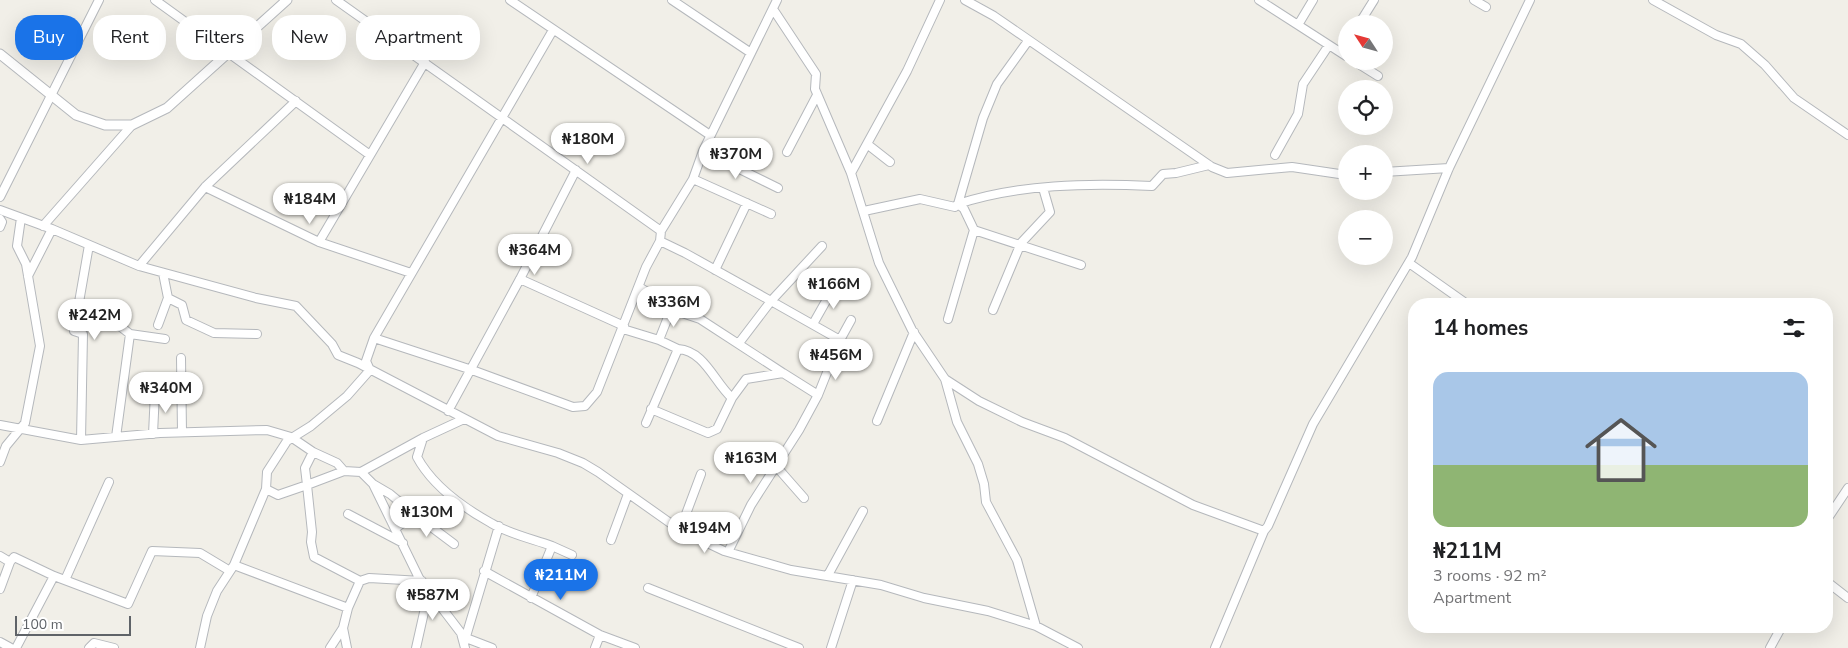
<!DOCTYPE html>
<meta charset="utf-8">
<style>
body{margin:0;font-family:"Nunito Sans",sans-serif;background:#f2f2f2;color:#202124;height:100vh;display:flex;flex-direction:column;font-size:19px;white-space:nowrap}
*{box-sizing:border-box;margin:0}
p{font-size:16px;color:#757577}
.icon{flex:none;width:28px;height:28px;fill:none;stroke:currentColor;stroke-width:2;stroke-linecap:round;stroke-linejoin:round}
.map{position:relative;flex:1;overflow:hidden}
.side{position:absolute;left:1408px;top:298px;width:425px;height:335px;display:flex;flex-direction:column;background:#fff;border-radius:20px;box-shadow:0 5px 20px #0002}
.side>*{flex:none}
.banner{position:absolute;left:15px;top:15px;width:475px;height:45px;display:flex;gap:10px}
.needle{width:32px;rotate:306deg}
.fabs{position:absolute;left:1338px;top:15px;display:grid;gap:10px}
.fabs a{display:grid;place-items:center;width:55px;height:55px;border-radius:50%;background:#fff;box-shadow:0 5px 20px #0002;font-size:25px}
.scale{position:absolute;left:15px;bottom:12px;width:116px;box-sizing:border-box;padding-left:5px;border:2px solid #5f6368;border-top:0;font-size:14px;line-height:18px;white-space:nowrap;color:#5f6368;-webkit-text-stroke:4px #fff;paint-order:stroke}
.price{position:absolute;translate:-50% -42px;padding:0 11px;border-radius:18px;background:#fff;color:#222;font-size:16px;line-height:32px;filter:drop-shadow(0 1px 2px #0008)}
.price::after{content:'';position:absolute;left:50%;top:30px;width:15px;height:11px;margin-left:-8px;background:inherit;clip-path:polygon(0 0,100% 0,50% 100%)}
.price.selected{background:#1a73e8;color:#fff}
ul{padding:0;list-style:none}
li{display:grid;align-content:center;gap:10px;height:265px;padding:0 25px}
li+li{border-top:1px solid #e0e0e0}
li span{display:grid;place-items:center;height:155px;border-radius:15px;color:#555}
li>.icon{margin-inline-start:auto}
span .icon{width:90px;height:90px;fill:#fffc;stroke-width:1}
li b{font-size:21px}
h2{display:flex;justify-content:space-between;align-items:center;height:60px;padding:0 25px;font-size:21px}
.pill{padding:0 18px;border-radius:20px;background:#fff;box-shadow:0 5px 20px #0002;font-size:18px;line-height:45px}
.pill.selected{background:#1a73e8;color:#fff}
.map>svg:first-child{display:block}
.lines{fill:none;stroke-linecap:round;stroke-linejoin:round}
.minor-casing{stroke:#b5b8bc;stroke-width:10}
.tertiary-casing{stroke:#b5b8bc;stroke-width:11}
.minor{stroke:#fff;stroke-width:8}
.tertiary{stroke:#fff;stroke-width:9}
</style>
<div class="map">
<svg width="1848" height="648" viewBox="0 0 1848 648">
<rect width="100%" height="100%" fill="#f1efe8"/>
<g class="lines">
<g class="minor-casing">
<path id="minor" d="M155,0L370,155
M336,0L661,231
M510,0L710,135
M672,0L751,53
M965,0L994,16L1212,167L1227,173L1292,167L1346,175
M1259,0L1298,25L1313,0
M1474,0L1486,7
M1653,0L1716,35L1741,44L1765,65L1794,98L1848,135
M773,9L816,74L815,89L851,173L879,263L912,330L945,379L957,422L978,464L984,484L986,502L1017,560L1036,626
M1359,24L1374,0
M1298,25L1346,56
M1028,41L997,84L983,118L958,204C1019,184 1088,183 1152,186L1163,174L1176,173L1209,165
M1340,52L1346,43
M1354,61L1378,76
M867,144L890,162
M703,151L778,188
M787,152L817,95
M1275,155L1298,114L1303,84L1329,45
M1384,172L1449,168
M851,173L907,71L940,0
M693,179L771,214
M205,187L319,242L411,273
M0,197L99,0
M0,210L52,229L139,266L256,298L296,306L332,344L338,355L358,363L498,436L558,453L583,463L598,472L680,530L724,551L791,570L881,585L924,598L988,611L1036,626L1078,648
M864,211L920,199L955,207L958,204L964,209L974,230L948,319
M0,219L2,222L0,227
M43,226L132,125
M974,230L1081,265
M660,241L685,253L771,301L739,343
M319,242L425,62
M822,246L771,301L840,340
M1409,263L1467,304
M139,266L205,187L296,101
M715,270L747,203
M163,273L168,298L182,305L186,320L214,333L257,334
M28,276L52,229
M520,279L624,326
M639,287L682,313L700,319L783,373
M993,310L1021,243L1050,212L1043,188
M78,312L112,320L130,334
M813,324L835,285
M158,325L168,298
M623,329L659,340L678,349L646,423
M374,338L472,370L573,407L585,406L597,392L646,267L660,241L661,231L693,179L703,151L777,0
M659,340L672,307
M181,358L182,432
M945,379L979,401L1022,422L1065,438L1193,505L1264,531
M732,398L746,379L783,373L818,395
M651,409L708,433L717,429L732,398C714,382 705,351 678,349
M448,411L520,279L576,170
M877,421L914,332
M0,425L81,440L160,433L267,430L291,437L313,452L337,463L344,471
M153,434L155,392
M116,437L130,334L165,339
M423,438L417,457C432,485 464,508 491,523C509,534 533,539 552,546L531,598
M81,440L83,334L74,331L89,245
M0,462L6,446L25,423L40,346L26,264L17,246L21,218
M775,465L804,498
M361,472L373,484L419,578L461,633L465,648
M373,484L390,494L414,514L396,528
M266,489L278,495L307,485L305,468L313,452
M348,514L403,543
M414,514L454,544
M1826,521L1848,488
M680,530L701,474
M611,540L628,494
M552,546L572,555
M728,552L751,505L799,430L818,395L840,340L851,320
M0,556L10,562L0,589
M10,562L14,557L54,576L128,604L152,551L200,553L230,571
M234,565L348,608L360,581L314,557L311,542L312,532L307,485L344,471L361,472L423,438L464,419
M484,571L600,635L595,648
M828,575L863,511
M65,580L109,482
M360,581L369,578L422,581
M1826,581L1848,598
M648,588L799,648
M600,635L635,648
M466,638L492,648
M0,642L11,648
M464,643L499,526
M16,648L54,576
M89,648L94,643L114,648
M200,648L207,616L217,591L234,565L266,489L267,472L287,441L311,426L347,396L370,370L366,361L374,338L553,30
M330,648L343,628
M347,648L343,628L348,608
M416,648L429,590
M831,648L853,580
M1215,648L1264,531L1268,526L1313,424L1412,257L1449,168L1530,0
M1770,648L1782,626"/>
</g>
<g class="tertiary-casing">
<path id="tertiary" d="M0,54L76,115L105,125H132L167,108L287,0"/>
</g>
<use href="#minor" class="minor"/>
<use href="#tertiary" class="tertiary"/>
</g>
</svg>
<div class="fabs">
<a><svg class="needle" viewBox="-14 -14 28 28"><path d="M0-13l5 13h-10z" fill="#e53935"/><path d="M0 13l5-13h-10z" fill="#757577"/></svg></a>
<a><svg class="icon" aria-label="locate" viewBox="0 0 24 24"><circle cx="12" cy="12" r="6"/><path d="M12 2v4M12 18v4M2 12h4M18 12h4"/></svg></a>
<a>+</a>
<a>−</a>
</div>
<div class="scale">100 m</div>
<b class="price" style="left:588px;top:165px">₦180M</b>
<b class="price" style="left:736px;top:180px">₦370M</b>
<b class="price" style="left:310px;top:225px">₦184M</b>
<b class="price" style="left:535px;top:276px">₦364M</b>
<b class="price" style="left:834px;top:310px">₦166M</b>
<b class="price" style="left:674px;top:328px">₦336M</b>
<b class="price" style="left:95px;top:341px">₦242M</b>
<b class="price" style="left:836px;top:381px">₦456M</b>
<b class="price" style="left:166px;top:414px">₦340M</b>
<b class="price" style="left:751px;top:484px">₦163M</b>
<b class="price" style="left:427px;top:538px">₦130M</b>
<b class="price" style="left:705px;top:554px">₦194M</b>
<b class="price selected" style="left:561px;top:601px">₦211M</b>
<b class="price" style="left:433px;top:621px">₦587M</b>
<div class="banner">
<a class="pill selected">Buy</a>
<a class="pill">Rent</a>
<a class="pill">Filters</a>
<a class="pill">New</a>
<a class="pill">Apartment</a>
</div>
<section class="side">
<h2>14 homes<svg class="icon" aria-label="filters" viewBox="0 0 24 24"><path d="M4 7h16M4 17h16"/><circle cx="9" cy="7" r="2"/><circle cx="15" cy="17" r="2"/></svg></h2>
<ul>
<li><span style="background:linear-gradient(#a9c7e8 60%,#8fb573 0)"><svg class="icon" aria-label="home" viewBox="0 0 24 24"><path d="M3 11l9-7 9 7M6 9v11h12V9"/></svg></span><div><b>₦211M</b><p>3 rooms · 92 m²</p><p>Apartment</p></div></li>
</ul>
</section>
</div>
